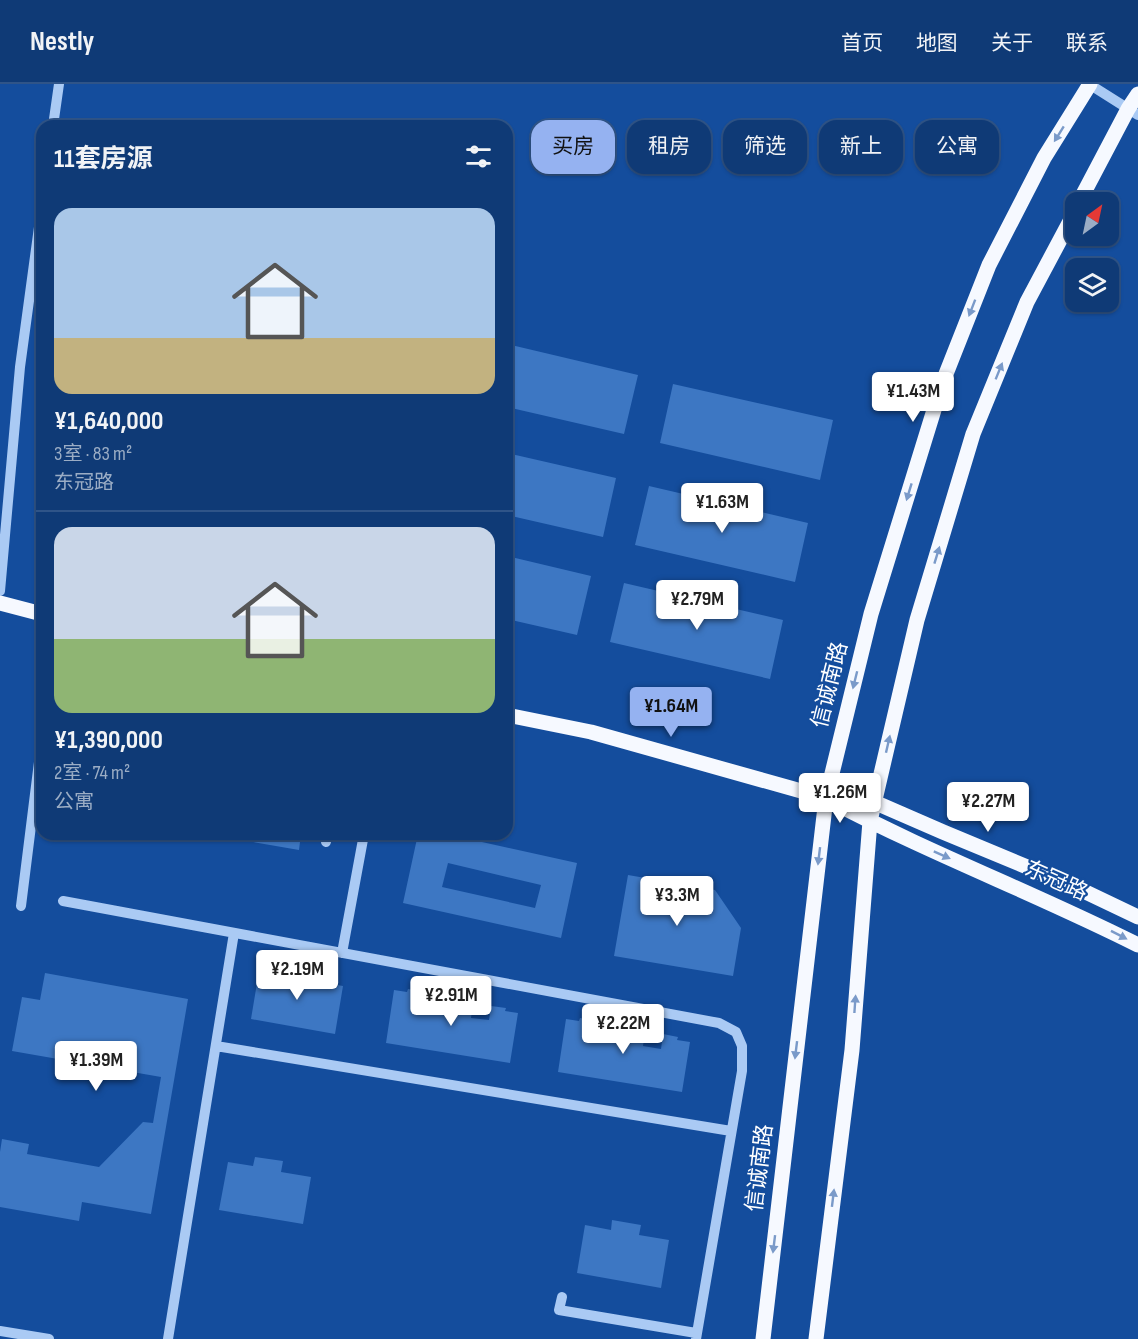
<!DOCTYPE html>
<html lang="zh">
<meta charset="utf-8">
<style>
body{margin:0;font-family:"Sofia Sans Condensed","Noto Sans SC",sans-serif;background:#18417b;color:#f1f3f6;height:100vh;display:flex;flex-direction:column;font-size:22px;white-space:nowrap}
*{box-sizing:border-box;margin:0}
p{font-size:20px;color:#9badc5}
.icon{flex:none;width:33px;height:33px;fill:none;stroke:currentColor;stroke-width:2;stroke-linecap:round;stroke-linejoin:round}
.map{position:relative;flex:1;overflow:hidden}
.side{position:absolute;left:36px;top:36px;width:477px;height:720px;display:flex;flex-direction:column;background:#0f3a76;border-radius:18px;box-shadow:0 2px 4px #0004,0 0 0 2px #2f5488}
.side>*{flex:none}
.guide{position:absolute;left:531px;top:36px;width:516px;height:54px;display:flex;gap:12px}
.needle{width:39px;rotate:33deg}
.buttons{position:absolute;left:1065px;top:108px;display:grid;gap:12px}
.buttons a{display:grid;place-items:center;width:54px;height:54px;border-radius:12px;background:#0f3a76;box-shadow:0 2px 4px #0004,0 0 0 2px #2f5488;font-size:30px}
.price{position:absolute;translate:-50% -51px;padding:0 14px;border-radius:6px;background:#fff;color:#222;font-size:20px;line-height:39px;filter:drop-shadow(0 2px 3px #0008)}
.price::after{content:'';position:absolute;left:50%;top:36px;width:18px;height:14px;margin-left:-9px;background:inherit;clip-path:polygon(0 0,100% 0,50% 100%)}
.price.selected{background:#95b2f1;color:#111}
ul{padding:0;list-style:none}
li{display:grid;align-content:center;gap:12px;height:318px;padding:0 18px}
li+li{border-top:2px solid #2f5488}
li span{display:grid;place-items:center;height:186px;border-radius:18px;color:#555}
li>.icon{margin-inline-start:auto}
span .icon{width:108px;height:108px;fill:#fffc;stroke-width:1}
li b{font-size:26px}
h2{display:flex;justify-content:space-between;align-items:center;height:72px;padding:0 18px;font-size:26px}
.pill{padding:0 21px;border-radius:18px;background:#0f3a76;box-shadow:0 2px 4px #0004,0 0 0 2px #2f5488;font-size:21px;line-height:54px}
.pill.selected{background:#95b2f1;color:#111}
header{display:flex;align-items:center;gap:36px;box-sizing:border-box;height:84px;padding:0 30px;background:#0f3a76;border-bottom:2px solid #2f5488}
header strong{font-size:28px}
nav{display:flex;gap:33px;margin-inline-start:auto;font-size:21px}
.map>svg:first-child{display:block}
.building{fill:#3d77c3;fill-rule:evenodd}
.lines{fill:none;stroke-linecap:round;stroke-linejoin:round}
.minor{stroke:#aacaf4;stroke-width:10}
.major{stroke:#f6f9ff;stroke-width:15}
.oneway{fill:#7a9ac9}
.labels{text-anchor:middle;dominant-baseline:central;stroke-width:4.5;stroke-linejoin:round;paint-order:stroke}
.street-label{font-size:22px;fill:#fff;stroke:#144d9d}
</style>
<header>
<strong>Nestly</strong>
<nav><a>首页</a><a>地图</a><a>关于</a><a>联系</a></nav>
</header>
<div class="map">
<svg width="1138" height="1255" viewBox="0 0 1138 1255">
<rect width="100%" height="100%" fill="#144d9d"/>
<path class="building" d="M507,260L638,291L624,350L507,323Z
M673,300L833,336L820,396L660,359Z
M507,369L616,394L603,453L507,431Z
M649,402L808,439L795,498L635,461Z
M507,472L591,492L577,551L507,535Z
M624,499L783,536L770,595L610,558Z
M213,750H301L299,766L213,751Z
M418,750H446L577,779L561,854L403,819ZM448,779L541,801L535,824L442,803Z
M628,791L715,806L741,844L733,892L614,872Z
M286,882L314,887L313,897L343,902L335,950L251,935L259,887L284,891Z
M45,889L188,915L151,1130L82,1118L79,1137L0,1123V1068L2,1055L29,1060L27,1070L99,1083L143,1038L153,1039L161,993L12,967L22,913L40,916Z
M408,905L425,908L422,923L435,926L437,907L474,913L471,934L489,936L491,922L506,924L505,927L518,929L510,979L386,959L394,906L407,908Z
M580,934L597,937L595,952L606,954L610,936L646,942L643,962L661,965L663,950L678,953L677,956L690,958L682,1008L558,988L566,935L579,937Z
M255,1073L283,1077L281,1088L311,1093L303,1140L219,1126L228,1078L253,1082Z
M612,1136L641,1141L639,1151L669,1156L661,1204L577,1189L585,1141L611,1146Z"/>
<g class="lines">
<path class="minor" d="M1089,0L1138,31
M53,42L59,0
M0,507L20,283L42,121
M326,758L327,750
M63,817L719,939L736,948L742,962V987L696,1255
M21,822L39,678L42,677
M342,869L364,750
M216,962L731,1047
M562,1213L559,1226L696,1249
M0,1247L49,1255
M168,1255L234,849"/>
<path class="major" d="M1079,118L1128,25L1138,10
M0,519L42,530
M507,631L591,648L826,714L874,718L943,748L1073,802L1138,833
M831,717C931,770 1037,810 1138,861
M763,1255L826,714L871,530L942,300L989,181L1044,74L1090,0
M816,1255L852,966L870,737L917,536L973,350L1027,218L1076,126"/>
</g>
<defs><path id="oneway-solid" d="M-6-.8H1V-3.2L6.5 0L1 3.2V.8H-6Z" transform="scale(1.5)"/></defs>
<g class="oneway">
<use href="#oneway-solid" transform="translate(1059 50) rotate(122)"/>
<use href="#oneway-solid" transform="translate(972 224) rotate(111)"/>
<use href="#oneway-solid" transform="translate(999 287) rotate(-68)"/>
<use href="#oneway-solid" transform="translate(909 408) rotate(107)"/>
<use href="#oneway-solid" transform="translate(937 471) rotate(-73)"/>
<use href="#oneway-solid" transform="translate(855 596) rotate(104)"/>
<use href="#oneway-solid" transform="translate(888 660) rotate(-77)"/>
<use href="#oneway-solid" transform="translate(942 771) rotate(24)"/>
<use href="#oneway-solid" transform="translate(819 772) rotate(97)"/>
<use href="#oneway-solid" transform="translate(1119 851) rotate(27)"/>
<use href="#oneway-solid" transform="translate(855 920) rotate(-86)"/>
<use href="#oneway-solid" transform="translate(796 966) rotate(97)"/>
<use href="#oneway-solid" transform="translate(833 1114) rotate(-83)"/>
<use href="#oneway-solid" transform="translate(774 1160) rotate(97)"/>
</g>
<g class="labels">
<g class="street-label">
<text transform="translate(830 601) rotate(-76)">信诚南路</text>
<text transform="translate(1056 797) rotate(24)">东冠路</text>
<text transform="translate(760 1084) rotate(-83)">信诚南路</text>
</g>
</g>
</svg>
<div class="buttons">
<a><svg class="needle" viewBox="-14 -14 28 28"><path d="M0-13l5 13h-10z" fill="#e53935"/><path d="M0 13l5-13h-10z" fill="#9badc5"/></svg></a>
<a><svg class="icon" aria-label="layers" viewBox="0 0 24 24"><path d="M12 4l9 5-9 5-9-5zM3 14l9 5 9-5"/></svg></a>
</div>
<b class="price" style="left:913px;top:339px">¥1.43M</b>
<b class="price" style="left:722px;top:450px">¥1.63M</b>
<b class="price" style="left:697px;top:547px">¥2.79M</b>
<b class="price selected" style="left:671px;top:654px">¥1.64M</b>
<b class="price" style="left:840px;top:740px">¥1.26M</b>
<b class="price" style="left:988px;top:749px">¥2.27M</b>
<b class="price" style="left:677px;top:843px">¥3.3M</b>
<b class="price" style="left:297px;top:917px">¥2.19M</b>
<b class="price" style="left:451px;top:943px">¥2.91M</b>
<b class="price" style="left:623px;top:971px">¥2.22M</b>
<b class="price" style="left:96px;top:1008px">¥1.39M</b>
<div class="guide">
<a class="pill selected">买房</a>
<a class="pill">租房</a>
<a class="pill">筛选</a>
<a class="pill">新上</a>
<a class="pill">公寓</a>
</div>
<section class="side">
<h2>11套房源<svg class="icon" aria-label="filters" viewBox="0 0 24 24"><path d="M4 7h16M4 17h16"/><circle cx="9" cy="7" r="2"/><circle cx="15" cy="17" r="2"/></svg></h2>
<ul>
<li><span style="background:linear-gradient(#a9c7e8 70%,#c2b280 0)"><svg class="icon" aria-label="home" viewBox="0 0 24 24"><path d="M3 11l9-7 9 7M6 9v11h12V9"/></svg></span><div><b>¥1,640,000</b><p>3室 · 83 m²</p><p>东冠路</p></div></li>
<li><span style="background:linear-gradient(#c9d6e8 60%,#8fb573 0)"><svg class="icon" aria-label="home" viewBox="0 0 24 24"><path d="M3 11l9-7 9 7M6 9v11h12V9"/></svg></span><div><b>¥1,390,000</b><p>2室 · 74 m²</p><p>公寓</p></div></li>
</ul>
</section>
</div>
